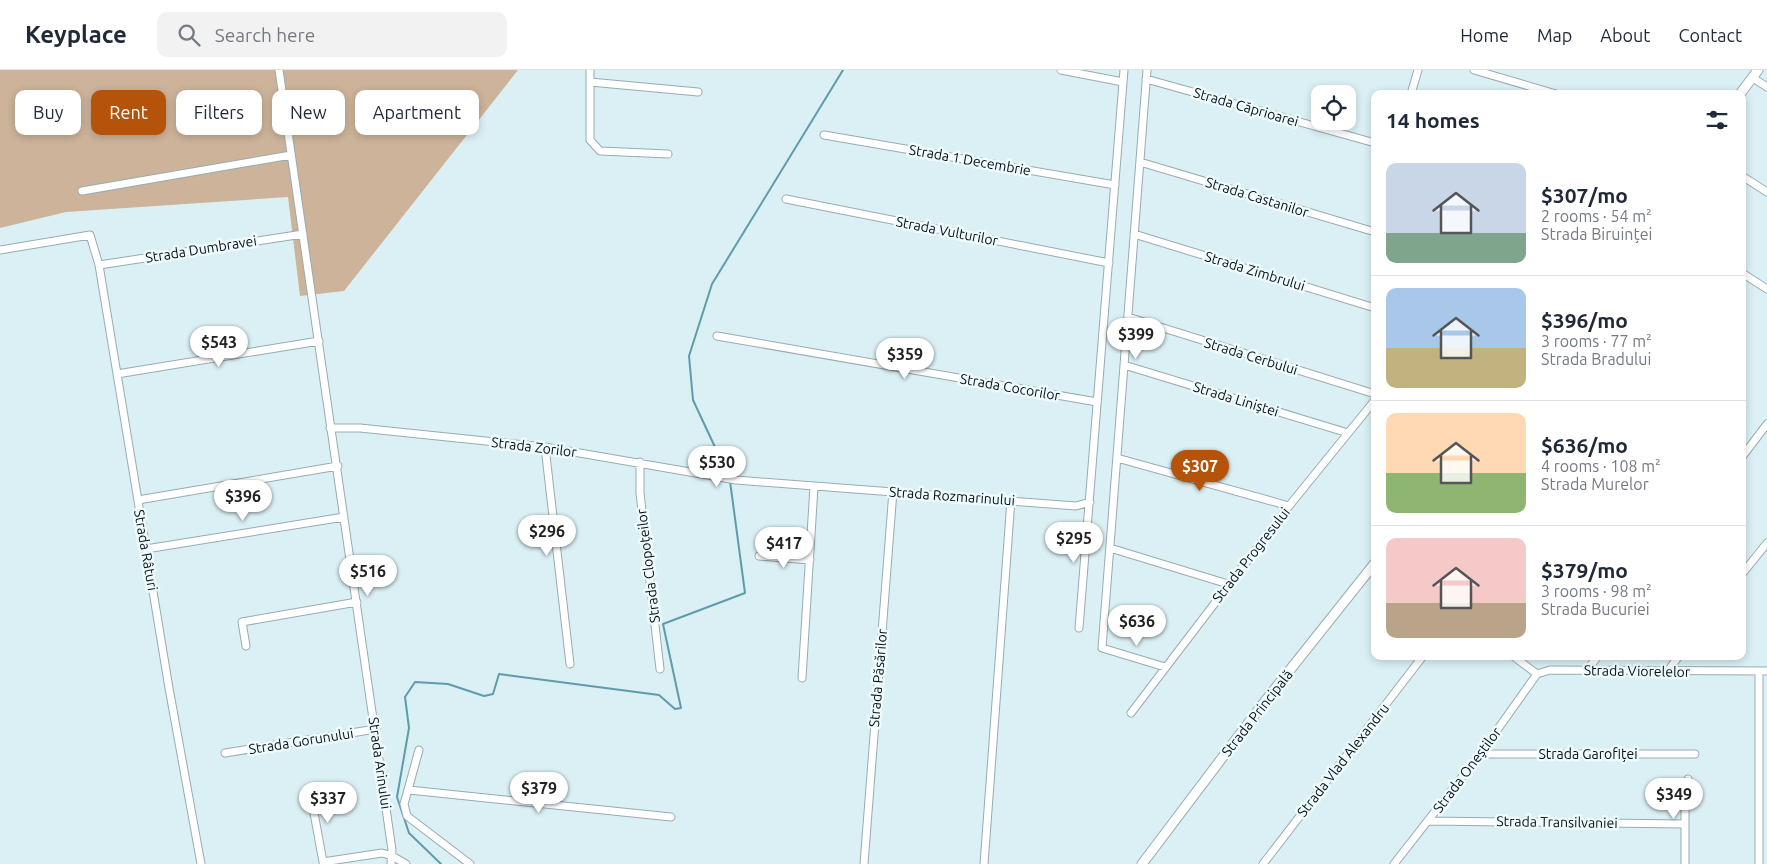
<!DOCTYPE html>
<meta charset="utf-8">
<style>
body{margin:0;font-family:Ubuntu,sans-serif;background:#f2f2f3;color:#1f2937;height:100vh;display:flex;flex-direction:column;font-size:19px;white-space:nowrap}
*{box-sizing:border-box;margin:0}
p{font-size:16px;color:#747a83}
.icon{flex:none;width:28px;height:28px;fill:none;stroke:currentColor;stroke-width:2;stroke-linecap:round;stroke-linejoin:round}
.map{position:relative;flex:1;overflow:hidden}
.panel{position:absolute;left:1371px;top:20px;width:375px;height:570px;display:flex;flex-direction:column;background:#fff;border-radius:10px;box-shadow:0 2px 8px #0003}
.panel>*{flex:none}
.guide{position:absolute;left:15px;top:20px;width:475px;height:45px;display:flex;gap:10px}
.fabs{position:absolute;left:1311px;top:15px;display:grid;gap:10px}
.fabs a{display:grid;place-items:center;width:45px;height:45px;border-radius:10px;background:#fff;box-shadow:0 2px 8px #0003;font-size:25px}
.price{position:absolute;translate:-50% -42px;padding:0 11px;border-radius:18px;background:#fff;color:#222;font-size:16px;line-height:32px;filter:drop-shadow(0 1px 2px #0008)}
.price::after{content:'';position:absolute;left:50%;top:30px;width:15px;height:11px;margin-left:-8px;background:inherit;clip-path:polygon(0 0,100% 0,50% 100%)}
.price.selected{background:#b45309;color:#fff}
ul{padding:0;list-style:none}
li{display:flex;align-items:center;gap:15px;height:125px;padding:0 15px}
li+li{border-top:1px solid #e0e1e3}
li span{display:grid;place-items:center;flex:none;width:140px;height:100px;border-radius:10px;color:#555}
li>.icon{margin-inline-start:auto}
span .icon{width:60px;height:60px;fill:#fffc;stroke-width:1}
li b{font-size:21px}
h2{display:flex;justify-content:space-between;align-items:center;height:60px;padding:0 15px;font-size:21px}
.pill{padding:0 18px;border-radius:10px;background:#fff;box-shadow:0 2px 8px #0003;font-size:18px;line-height:45px}
.pill.selected{background:#b45309;color:#fff}
header{display:flex;align-items:center;gap:30px;box-sizing:border-box;height:70px;padding:0 25px;background:#fff;border-bottom:1px solid #e0e1e3}
header strong{font-size:24px}
nav{display:flex;gap:28px;margin-inline-start:auto;font-size:18px}
.search{width:350px;height:45px;background:#f2f2f3;display:flex;align-items:center;gap:12px;box-sizing:border-box;padding:0 18px;border-radius:10px;color:#747a83;font-size:19px}
.map>svg:first-child{display:block}
.green{fill:#ccb39a}
.lines{fill:none;stroke-linecap:round;stroke-linejoin:round}
.stream{stroke:#5f9caa;stroke-width:2}
.minor-casing{stroke:#97acb1;stroke-width:9}
.major-casing{stroke:#97acb1;stroke-width:11}
.minor{stroke:#fff;stroke-width:7}
.major{stroke:#fff;stroke-width:9}
.labels{text-anchor:middle;dominant-baseline:central;stroke-width:5;stroke-linejoin:round;paint-order:stroke}
.street-label{font-size:14px;fill:#081012;stroke:#eefbfe}
</style>
<header>
<strong>Keyplace</strong>
<div class="search"><svg class="icon" aria-label="search" viewBox="0 0 24 24"><circle cx="10" cy="10" r="6"/><path d="M15 15l6 6"/></svg>Search here</div>
<nav><a>Home</a><a>Map</a><a>About</a><a>Contact</a></nav>
</header>
<div class="map">
<svg width="1767" height="794" viewBox="0 0 1767 794">
<rect width="100%" height="100%" fill="#daf0f5"/>
<path class="green" d="M0,0H518L344,221L300,226L288,127L66,142L0,158Z"/>
<g class="lines">
<path class="stream" d="M729,407L693,330L689,286L712,214L843,0
M441,794L409,763L397,727L409,658L405,627L415,612L448,614L484,626L493,624L499,604L659,625L675,639L681,638L663,554L745,523L730,411"/>
<g class="minor-casing">
<path id="minor" d="M279,0L392,780L391,794
M590,0V70L600,81L668,84
M1061,0L1123,12
M1147,0L1102,578L1165,597
M1474,0L1556,24
M1753,8L1767,17
M1146,9L1375,73
M590,12L698,22
M1411,24L1418,0
M824,65L1115,115
M1140,92L1375,162
M1742,106L1767,122
M82,121L291,85
M786,129L1109,193
M1134,164L1375,238
M0,180L90,165L99,195L169,618L201,794
M99,195L303,164
M1742,203L1767,219
M1128,247L1375,324
M717,266L1097,332
M1124,295L1348,363
M117,304L319,271
M330,358H360L545,377L736,410L1076,436L1090,432
M545,377L570,594
M1742,387L1767,354
M1117,388L1289,436
M640,392V423L660,599
M138,430L338,396
M1110,478L1228,514
M146,479L344,447
M759,486L810,490
M1742,504L1767,473
M1079,558L1124,0
M246,576L242,552L357,532
M1513,586L1537,604L1550,600L1767,601
M1587,600L1598,586
M1667,602L1679,586
M802,608L814,417
M1131,643L1289,436L1375,330
M419,680L404,734L407,746L470,794
M225,683L376,659
M1480,684H1695
M409,720L671,747
M310,721L323,792
M1428,751L1685,754
M324,794L323,792L382,783L392,786L406,794
M864,794L893,421
M984,794L1011,430
M1263,794L1423,586
M1394,794L1480,684L1537,604
M1685,794V720L1688,709
M1759,794V601"/>
</g>
<g class="major-casing">
<path id="major" d="M1740,24L1758,0
M1142,794L1262,635L1375,493"/>
</g>
<use href="#minor" class="minor"/>
<use href="#major" class="major"/>
</g>
<g class="labels">
<g class="street-label">
<text transform="translate(1246 37) rotate(16)">Strada Căprioarei</text>
<text transform="translate(970 90) rotate(10)">Strada 1 Decembrie</text>
<text transform="translate(1257 127) rotate(17)">Strada Castanilor</text>
<text transform="translate(947 161) rotate(11)">Strada Vulturilor</text>
<text transform="translate(201 179) rotate(-9)">Strada Dumbravei</text>
<text transform="translate(1255 201) rotate(17)">Strada Zimbrului</text>
<text transform="translate(1251 286) rotate(17)">Strada Cerbului</text>
<text transform="translate(1010 317) rotate(10)">Strada Cocorilor</text>
<text transform="translate(1236 329) rotate(17)">Strada Liniștei</text>
<text transform="translate(534 377) rotate(7)">Strada Zorilor</text>
<text transform="translate(952 426) rotate(4)">Strada Rozmarinului</text>
<text transform="translate(146 480) rotate(80)">Strada Râturi</text>
<text transform="translate(1251 485) rotate(-52)">Strada Progresului</text>
<text transform="translate(648 496) rotate(-97)">Strada Clopoțeilor</text>
<text transform="translate(1637 601) rotate(1)">Strada Viorelelor</text>
<text transform="translate(878 608) rotate(-85)">Strada Păsărilor</text>
<text transform="translate(1257 643) rotate(-52)">Strada Principală</text>
<text transform="translate(301 671) rotate(-9)">Strada Gorunului</text>
<text x="1588" y="684">Strada Garofiței</text>
<text transform="translate(1343 690) rotate(-52)">Strada Vlad Alexandru</text>
<text transform="translate(380 693) rotate(82)">Strada Arinului</text>
<text transform="translate(1467 700) rotate(-53)">Strada Oneștilor</text>
<text transform="translate(1557 752) rotate(1)">Strada Transilvaniei</text>
</g>
</g>
</svg>
<div class="fabs">
<a><svg class="icon" aria-label="locate" viewBox="0 0 24 24"><circle cx="12" cy="12" r="6"/><path d="M12 2v4M12 18v4M2 12h4M18 12h4"/></svg></a>
</div>
<b class="price" style="left:1136px;top:290px">$399</b>
<b class="price" style="left:219px;top:298px">$543</b>
<b class="price" style="left:905px;top:310px">$359</b>
<b class="price" style="left:717px;top:418px">$530</b>
<b class="price selected" style="left:1200px;top:422px">$307</b>
<b class="price" style="left:243px;top:452px">$396</b>
<b class="price" style="left:547px;top:487px">$296</b>
<b class="price" style="left:1074px;top:494px">$295</b>
<b class="price" style="left:784px;top:499px">$417</b>
<b class="price" style="left:368px;top:527px">$516</b>
<b class="price" style="left:1137px;top:577px">$636</b>
<b class="price" style="left:539px;top:744px">$379</b>
<b class="price" style="left:1674px;top:750px">$349</b>
<b class="price" style="left:328px;top:754px">$337</b>
<div class="guide">
<a class="pill">Buy</a>
<a class="pill selected">Rent</a>
<a class="pill">Filters</a>
<a class="pill">New</a>
<a class="pill">Apartment</a>
</div>
<section class="panel">
<h2>14 homes<svg class="icon" aria-label="filters" viewBox="0 0 24 24"><path d="M4 7h16M4 17h16"/><circle cx="9" cy="7" r="2"/><circle cx="15" cy="17" r="2"/></svg></h2>
<ul>
<li><span style="background:linear-gradient(#c9d6e8 70%,#7fa58c 0)"><svg class="icon" aria-label="home" viewBox="0 0 24 24"><path d="M3 11l9-7 9 7M6 9v11h12V9"/></svg></span><div><b>$307/mo</b><p>2 rooms · 54 m²</p><p>Strada Biruinței</p></div></li>
<li><span style="background:linear-gradient(#a9c7e8 60%,#c2b280 0)"><svg class="icon" aria-label="home" viewBox="0 0 24 24"><path d="M3 11l9-7 9 7M6 9v11h12V9"/></svg></span><div><b>$396/mo</b><p>3 rooms · 77 m²</p><p>Strada Bradului</p></div></li>
<li><span style="background:linear-gradient(#ffd9b3 60%,#8fb573 0)"><svg class="icon" aria-label="home" viewBox="0 0 24 24"><path d="M3 11l9-7 9 7M6 9v11h12V9"/></svg></span><div><b>$636/mo</b><p>4 rooms · 108 m²</p><p>Strada Murelor</p></div></li>
<li><span style="background:linear-gradient(#f6c9c9 65%,#b9a48a 0)"><svg class="icon" aria-label="home" viewBox="0 0 24 24"><path d="M3 11l9-7 9 7M6 9v11h12V9"/></svg></span><div><b>$379/mo</b><p>3 rooms · 98 m²</p><p>Strada Bucuriei</p></div></li>
</ul>
</section>
</div>
